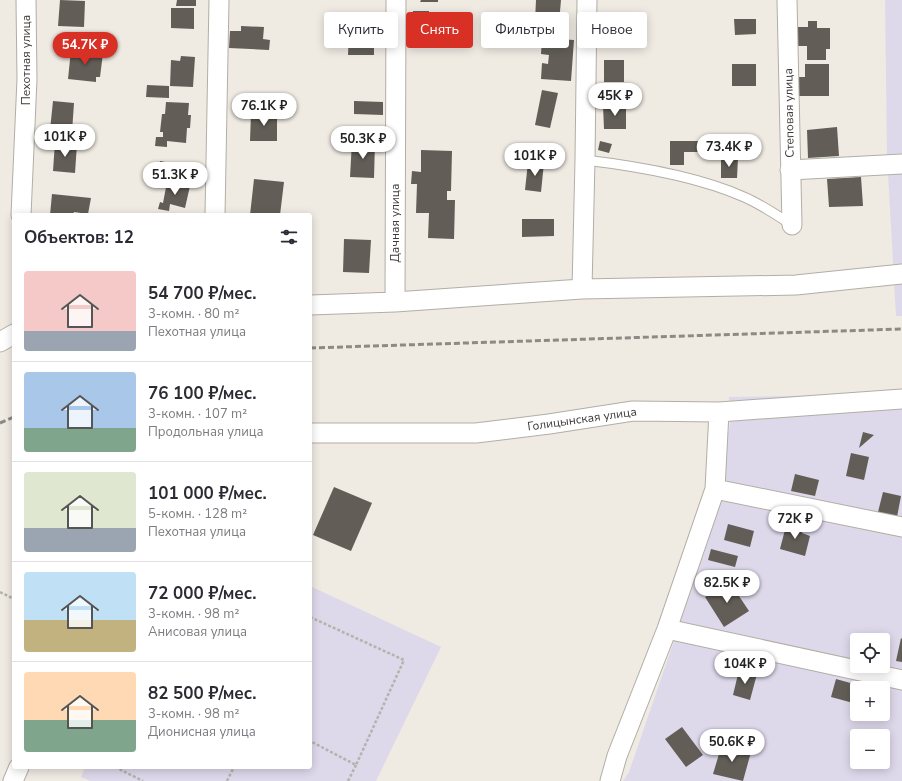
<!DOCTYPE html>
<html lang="ru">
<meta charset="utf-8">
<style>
body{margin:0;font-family:"Nunito Sans",sans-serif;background:#f2f2f3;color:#2b2b33;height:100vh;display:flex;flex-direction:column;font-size:15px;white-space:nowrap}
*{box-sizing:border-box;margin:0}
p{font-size:13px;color:#7c7c81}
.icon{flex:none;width:22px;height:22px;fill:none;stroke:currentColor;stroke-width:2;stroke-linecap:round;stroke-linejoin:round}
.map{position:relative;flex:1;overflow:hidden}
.panel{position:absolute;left:12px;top:213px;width:300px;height:556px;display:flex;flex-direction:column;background:#fff;border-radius:4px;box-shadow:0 2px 10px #0003}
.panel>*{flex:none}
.banner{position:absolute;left:324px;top:12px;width:380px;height:36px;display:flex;gap:8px}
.fabs{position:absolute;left:850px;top:633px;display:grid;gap:8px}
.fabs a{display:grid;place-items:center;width:40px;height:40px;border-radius:4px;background:#fff;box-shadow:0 2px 10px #0003;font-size:20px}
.price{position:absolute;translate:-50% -34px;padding:0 9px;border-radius:14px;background:#fff;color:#222;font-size:13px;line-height:26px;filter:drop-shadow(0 1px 2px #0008)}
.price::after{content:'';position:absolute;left:50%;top:24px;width:12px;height:9px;margin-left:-6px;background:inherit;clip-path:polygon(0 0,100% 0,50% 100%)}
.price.on{background:#d93025;color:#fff}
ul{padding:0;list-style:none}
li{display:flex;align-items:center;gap:12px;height:100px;padding:0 12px}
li+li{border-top:1px solid #e1e1e2}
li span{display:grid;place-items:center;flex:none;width:112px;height:80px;border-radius:4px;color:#555}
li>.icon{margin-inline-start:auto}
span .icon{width:48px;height:48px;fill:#fffc;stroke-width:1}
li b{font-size:17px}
h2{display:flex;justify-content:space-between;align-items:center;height:48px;padding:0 12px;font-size:17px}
.chip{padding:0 14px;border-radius:4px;background:#fff;box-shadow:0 2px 10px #0003;font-size:14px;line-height:36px}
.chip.on{background:#d93025;color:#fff}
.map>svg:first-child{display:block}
.green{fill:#ded8eb;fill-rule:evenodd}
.building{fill:#625e57}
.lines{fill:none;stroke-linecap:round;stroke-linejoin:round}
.lane-casing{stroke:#b2aea6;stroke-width:11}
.street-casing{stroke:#b2aea6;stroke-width:21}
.path{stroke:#b6b2ac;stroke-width:2.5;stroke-dasharray:3 2;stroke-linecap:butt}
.lane{stroke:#fff;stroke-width:9}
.street{stroke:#fff;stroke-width:19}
.rail{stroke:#8d8a85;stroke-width:3;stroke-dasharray:6 3;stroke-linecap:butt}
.labels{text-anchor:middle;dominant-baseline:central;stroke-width:4;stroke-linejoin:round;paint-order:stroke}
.street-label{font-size:12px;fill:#3d3b38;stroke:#fff}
</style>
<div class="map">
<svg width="902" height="781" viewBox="0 0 902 781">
<rect width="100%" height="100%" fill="#efeae2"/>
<path class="green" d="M885,0H902V316H896L887,155Z
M902,394V781H623L629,772L708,542L730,424L729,397ZM857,640H883V666H857ZM857,688H883V714H857ZM857,736H883V762H857Z
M310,586L441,647L376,781H90L81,777L85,767H310Z"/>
<path class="building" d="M60,0L85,1L84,27L58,26Z
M177,0H196V6H176Z
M421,0H438V2H420Z
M536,0H561L559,23L535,21Z
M171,8H194V29L171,28Z
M413,11H429L428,29H413Z
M734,19H756V34L735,35Z
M808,21H817V28H830V49H826V60H807V46H796V27H808Z
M605,22L628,23V43L604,42Z
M241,26L264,27L263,39L270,40L269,50L229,48L230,31H241Z
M349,29H374V55H348Z
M542,38L574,40L571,81L541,79L542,63L548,64L549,55L541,54Z
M71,50L103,53L100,77H96V82L68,79Z
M181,56L195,57L193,87L170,86L171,60L180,61Z
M604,60H624V82H604Z
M732,64H756V86H732Z
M805,64H829V96H796V77H805Z
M147,85L169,86V98L146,97Z
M542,90L558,93L550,128L535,125Z
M53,101L74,103L72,132L50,130Z
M354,101L383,102V115L354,114Z
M166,102L189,103L188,115H191L190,128H187L186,143L167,141V147L155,146L156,137H163V132H160L162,114H165Z
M603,105H626V129H604Z
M251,113H277V141H250Z
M837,127L839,156L808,158L807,130Z
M352,141L375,142L374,178L350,177Z
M600,141L612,144L609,153L598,150Z
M670,141H712V152H684V165H670Z
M55,142L77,144L75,173L53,171Z
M421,150L452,151L451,191H447V200H455L454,239L428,238L429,213H416L417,184H411L412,171L421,172Z
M721,158H738L737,178H721Z
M160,161L196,168L193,185L157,178Z
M528,162L544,163L541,192L525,190Z
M861,177L863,206L829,207L827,179Z
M254,179L284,182L280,215H250Z
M167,182L190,186L185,208L170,204L169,211L158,209L160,202L163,203Z
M52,194L91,198L88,214L74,212L73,215H50Z
M522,219H554V236L522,237Z
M344,239L371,240L369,273L343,272Z
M863,432L874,435L859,448Z
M851,453L869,457L864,480L846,476Z
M795,474L819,480L815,496L791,491Z
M334,487L372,503L351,551L313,535Z
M883,492L901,496L897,517L878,512Z
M787,522L803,526L802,533L810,536L805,556L780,549Z
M728,524L754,531L750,547L724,540Z
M711,549L738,556L735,567L708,560Z
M729,581L749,611L724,627L705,597Z
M901,638L902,639V662L896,661Z
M739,670L757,674L750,700L733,695Z
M836,679L865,687L857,688V704L831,697Z
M682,727L703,755L686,767L665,739Z
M722,744L751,752L743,781L713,774Z"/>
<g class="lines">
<g class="lane-casing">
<path id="lane" d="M585,160C636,166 697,176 744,197C760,204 777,215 792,225"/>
</g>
<g class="street-casing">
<path id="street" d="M787,0L792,225
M790,170L902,164
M21,215L27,79L26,0
M215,215L219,0
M582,289L585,160L587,0
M395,302L396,0
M310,305L395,302L582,289L796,285L902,274
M0,342L14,334
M310,433H476L549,424L633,411L719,412L902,399
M715,489L902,527
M667,629L902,680
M13,781L19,767
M610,781L617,756L667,629L715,489L719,412"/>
</g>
<path class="path" d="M0,592L14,599
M310,617L404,660L356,765L310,741
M115,767L143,781
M227,781L234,767
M348,781L356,765"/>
<use href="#lane" class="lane"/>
<use href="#street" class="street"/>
<path class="rail" d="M310,348L902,329
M0,423L14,417"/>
</g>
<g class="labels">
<g class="street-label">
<text transform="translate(26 60) rotate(-90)">Пехотная улица</text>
<text transform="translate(789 113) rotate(-91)">Степовая улица</text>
<text transform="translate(395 223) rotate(-90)">Дачная улица</text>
<text transform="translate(582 419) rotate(-8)">Голицынская улица</text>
</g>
</g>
</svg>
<div class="fabs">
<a><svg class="icon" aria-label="locate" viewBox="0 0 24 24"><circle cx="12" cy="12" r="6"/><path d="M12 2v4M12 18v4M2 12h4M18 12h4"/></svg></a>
<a>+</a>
<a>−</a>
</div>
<b class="price on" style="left:85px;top:66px">54.7K ₽</b>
<b class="price" style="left:615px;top:117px">45K ₽</b>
<b class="price" style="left:264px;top:127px">76.1K ₽</b>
<b class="price" style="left:65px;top:158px">101K ₽</b>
<b class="price" style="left:363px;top:160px">50.3K ₽</b>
<b class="price" style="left:729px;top:168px">73.4K ₽</b>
<b class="price" style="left:535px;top:177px">101K ₽</b>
<b class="price" style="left:175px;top:196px">51.3K ₽</b>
<b class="price" style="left:795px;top:540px">72K ₽</b>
<b class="price" style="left:727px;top:604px">82.5K ₽</b>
<b class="price" style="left:745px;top:685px">104K ₽</b>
<b class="price" style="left:732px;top:763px">50.6K ₽</b>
<div class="banner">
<a class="chip">Купить</a>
<a class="chip on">Снять</a>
<a class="chip">Фильтры</a>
<a class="chip">Новое</a>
</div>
<section class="panel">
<h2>Объектов: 12<svg class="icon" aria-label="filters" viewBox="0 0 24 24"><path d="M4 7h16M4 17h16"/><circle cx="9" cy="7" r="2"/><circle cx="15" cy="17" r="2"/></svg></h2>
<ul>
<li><span style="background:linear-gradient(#f6c9c9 75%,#9aa5b1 0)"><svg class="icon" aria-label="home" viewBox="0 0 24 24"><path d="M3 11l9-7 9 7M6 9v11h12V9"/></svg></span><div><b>54 700 ₽/мес.</b><p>3-комн. · 80 m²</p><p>Пехотная улица</p></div></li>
<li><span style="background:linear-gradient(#a9c7e8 70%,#7fa58c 0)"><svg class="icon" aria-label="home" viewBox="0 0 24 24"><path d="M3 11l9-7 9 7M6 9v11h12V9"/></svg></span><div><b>76 100 ₽/мес.</b><p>3-комн. · 107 m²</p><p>Продольная улица</p></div></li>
<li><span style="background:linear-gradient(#dfe7d0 70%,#9aa5b1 0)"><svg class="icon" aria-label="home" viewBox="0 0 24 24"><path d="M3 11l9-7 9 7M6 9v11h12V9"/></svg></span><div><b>101 000 ₽/мес.</b><p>5-комн. · 128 m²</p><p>Пехотная улица</p></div></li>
<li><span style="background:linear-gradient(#bfe0f5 60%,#c2b280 0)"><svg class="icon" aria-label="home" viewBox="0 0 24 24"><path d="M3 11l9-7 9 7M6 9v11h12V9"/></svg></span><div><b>72 000 ₽/мес.</b><p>3-комн. · 98 m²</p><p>Анисовая улица</p></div></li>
<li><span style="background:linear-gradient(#ffd9b3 60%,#7fa58c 0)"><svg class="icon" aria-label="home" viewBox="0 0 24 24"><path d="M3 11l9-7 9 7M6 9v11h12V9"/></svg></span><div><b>82 500 ₽/мес.</b><p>3-комн. · 98 m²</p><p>Дионисная улица</p></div></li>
</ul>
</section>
</div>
